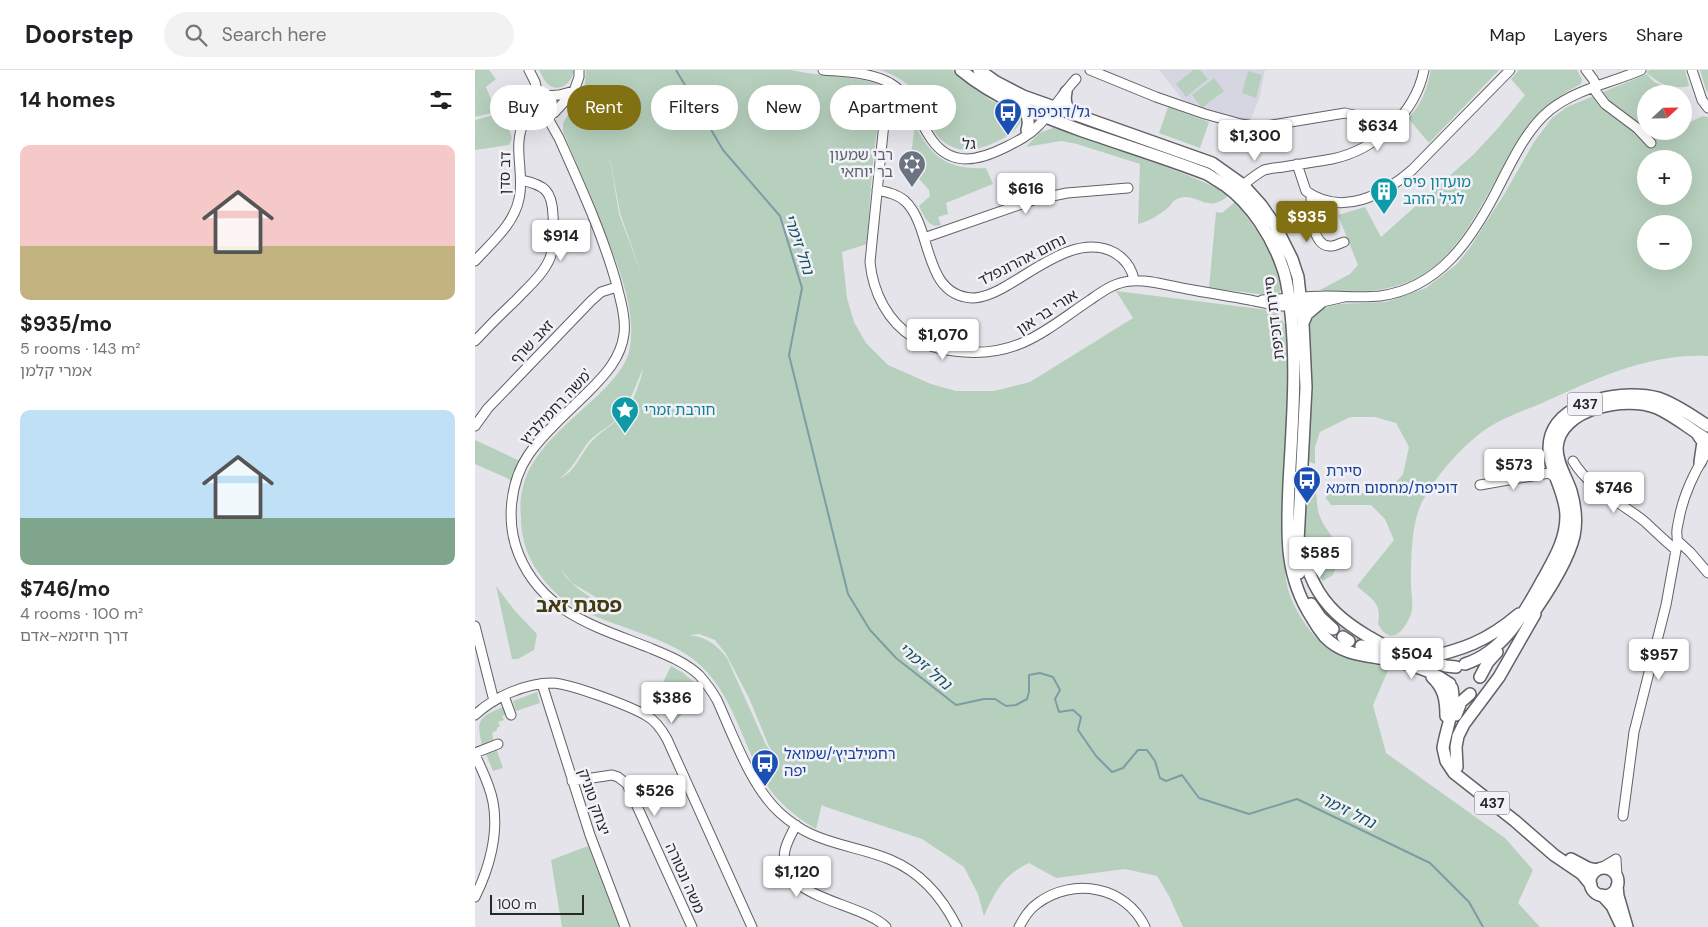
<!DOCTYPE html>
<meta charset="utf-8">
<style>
body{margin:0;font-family:"DM Sans","Noto Sans Hebrew",sans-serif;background:#f2f2f2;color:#202124;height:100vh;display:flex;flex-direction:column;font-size:19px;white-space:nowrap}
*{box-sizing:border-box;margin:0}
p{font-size:16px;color:#757577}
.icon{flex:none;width:28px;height:28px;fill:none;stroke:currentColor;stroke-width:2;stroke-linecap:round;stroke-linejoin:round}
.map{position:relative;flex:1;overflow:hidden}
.sheet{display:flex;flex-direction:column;background:#fff;width:475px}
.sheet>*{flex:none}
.top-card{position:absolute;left:15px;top:15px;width:475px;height:45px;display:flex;gap:10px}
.needle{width:32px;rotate:68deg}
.controls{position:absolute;left:1162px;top:15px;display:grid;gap:10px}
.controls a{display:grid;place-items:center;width:55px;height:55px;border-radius:50%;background:#fff;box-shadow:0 5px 20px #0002;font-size:25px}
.scale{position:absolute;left:15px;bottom:12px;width:94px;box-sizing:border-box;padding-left:5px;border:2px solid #28282a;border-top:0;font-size:14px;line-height:18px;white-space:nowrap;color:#28282a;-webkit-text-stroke:4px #f1f1f7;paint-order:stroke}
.price{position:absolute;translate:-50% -42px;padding:0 11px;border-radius:5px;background:#fff;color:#222;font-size:16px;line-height:32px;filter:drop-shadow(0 1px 2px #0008)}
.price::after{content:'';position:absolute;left:50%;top:30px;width:15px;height:11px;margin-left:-8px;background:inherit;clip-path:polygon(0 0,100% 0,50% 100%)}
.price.current{background:#827112;color:#fff}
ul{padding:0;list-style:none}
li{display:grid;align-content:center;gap:10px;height:265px;padding:0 20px}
li span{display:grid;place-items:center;height:155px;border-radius:10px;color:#555}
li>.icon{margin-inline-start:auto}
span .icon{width:90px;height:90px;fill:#fffc;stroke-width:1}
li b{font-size:21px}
h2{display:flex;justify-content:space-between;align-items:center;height:60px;padding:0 20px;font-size:21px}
.pill{padding:0 18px;border-radius:22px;background:#fff;box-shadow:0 5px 20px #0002;font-size:18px;line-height:45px}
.pill.current{background:#827112;color:#fff}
header{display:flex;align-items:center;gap:30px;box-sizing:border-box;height:70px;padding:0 25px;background:#fff;border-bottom:1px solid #e0e0e0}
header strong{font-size:24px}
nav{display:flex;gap:28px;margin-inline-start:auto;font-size:18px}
.search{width:350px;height:45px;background:#f2f2f2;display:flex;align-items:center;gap:12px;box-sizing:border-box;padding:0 18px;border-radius:28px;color:#757577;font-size:19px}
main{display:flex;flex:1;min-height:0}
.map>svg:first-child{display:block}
.built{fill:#d6d6e3}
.green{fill:#b7d0bd;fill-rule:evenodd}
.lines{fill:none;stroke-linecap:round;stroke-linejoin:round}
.stream{stroke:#7c9da4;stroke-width:2}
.major-tunnel{stroke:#bebec4;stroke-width:11;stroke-dasharray:11 5.5;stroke-linecap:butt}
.minor-casing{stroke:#616167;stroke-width:11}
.major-casing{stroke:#616167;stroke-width:14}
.minor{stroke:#fff;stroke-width:9}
.major{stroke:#fff;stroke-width:11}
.labels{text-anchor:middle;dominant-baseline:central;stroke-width:5;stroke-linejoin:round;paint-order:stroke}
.shield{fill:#f1f1f7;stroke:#646468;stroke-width:1}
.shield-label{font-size:14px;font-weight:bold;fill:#28282a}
.transit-label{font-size:15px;fill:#164399;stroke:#f1f1f7;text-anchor:start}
.street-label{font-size:15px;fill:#28282a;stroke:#f1f1f7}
.worship-label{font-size:15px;fill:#5b616d;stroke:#f1f1f7;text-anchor:end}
.culture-label{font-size:15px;fill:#0d838f;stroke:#f1f1f7;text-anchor:start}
.water-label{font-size:16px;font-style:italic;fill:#12545f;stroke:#f1f1f7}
.district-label{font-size:20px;font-weight:bold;fill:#423a10;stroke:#f1f1f7}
</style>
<header>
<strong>Doorstep</strong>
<div class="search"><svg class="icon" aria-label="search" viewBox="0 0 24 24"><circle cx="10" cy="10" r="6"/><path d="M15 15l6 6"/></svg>Search here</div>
<nav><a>Map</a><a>Layers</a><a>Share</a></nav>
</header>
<main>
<section class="sheet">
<h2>14 homes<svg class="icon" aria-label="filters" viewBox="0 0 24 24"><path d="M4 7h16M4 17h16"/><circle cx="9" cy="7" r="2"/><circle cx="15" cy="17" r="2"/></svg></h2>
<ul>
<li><span style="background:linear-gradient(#f6c9c9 65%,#c2b280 0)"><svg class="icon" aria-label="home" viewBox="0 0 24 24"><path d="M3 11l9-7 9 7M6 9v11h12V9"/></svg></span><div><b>$935/mo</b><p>5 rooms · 143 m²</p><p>אמרי קלמן</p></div></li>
<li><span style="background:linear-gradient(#bfe0f5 70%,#7fa58c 0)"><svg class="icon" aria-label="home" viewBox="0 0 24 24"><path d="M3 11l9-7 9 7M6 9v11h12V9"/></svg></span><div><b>$746/mo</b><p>4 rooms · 100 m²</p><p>דרך חיזמא-אדם</p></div></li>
</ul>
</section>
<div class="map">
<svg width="1233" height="857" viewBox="0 0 1233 857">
<rect width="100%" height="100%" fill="#e4e4ea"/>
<path class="built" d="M684,0H790L785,26L775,51L736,42L708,30Z"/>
<path class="green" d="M0,0H14L21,9L11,17L21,42L0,47Z
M64,0H99C98,12 84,24 73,14C69,11 67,5 64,0Z
M111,0H316C348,7 381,5 411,17C397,68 396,123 392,174L367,182L372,228L379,252L391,273L413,295L456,314L481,321H519L555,312L658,248L641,221L801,241L810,255L833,250L843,241L852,237L864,234L911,232L951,218L982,194L994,179L1030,123L1059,72L1077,48L1092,37L1172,4L1179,12L1188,16L1183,24H1171V61H1209V55L1228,46L1233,47V286C1173,283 1121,309 1067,333C1046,342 1021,350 1003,365C980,384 961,406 947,432C936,454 936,489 936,514C936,523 939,535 936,544C932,554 923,572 910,563C907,561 905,557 903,554C907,532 897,530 882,516L919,470L910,449L896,435H856L851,428L853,421L902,424L918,416L928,404L934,377L921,353L900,347H875L845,362L840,377V394L832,391L831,409C845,414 840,432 844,444C849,460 862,469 867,485L861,496L858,505L848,511L844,505L835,480L811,484C810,494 810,505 812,515C817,539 841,576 865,585C880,591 898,594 914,598L898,635L911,683L1030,768L1058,800L1043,833L1065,857H708L694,826L682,806L650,799L581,808L554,793C528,805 520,822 509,846L503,824L489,797L447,769L348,736L347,734L341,759C322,748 301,731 289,711C267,672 258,625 224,594C192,565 137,558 99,536C93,532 86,529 81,523C60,503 46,478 46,448C45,438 45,427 48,417C57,376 105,345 133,315C142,305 153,292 155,277C162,236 139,186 124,148C112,119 100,90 88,61V53L99,35L107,52L112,59L101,35L110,14ZM132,87L136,93L145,143L167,205L144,144L136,94ZM1171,89H1209V126H1171ZM1171,154H1209V191H1171ZM168,299C167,307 158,332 153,339C143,352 129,359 118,370C106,382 101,402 85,408C97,399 103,387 111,375C119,364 131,359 141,350C154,337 160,316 168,299ZM86,499L97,513L142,540C121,531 97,519 86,499ZM224,564L240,570L251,584L274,628L293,674L301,688L291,675L252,588C241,574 231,567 214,565Z
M405,0H477L514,29L543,45L546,51C540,63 528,69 516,74C490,86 468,80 455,54C450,43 446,29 438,20C429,10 417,4 405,0Z
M718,0H725L733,9L711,27L701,14Z
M956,0H1024L954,73L933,48C947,35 952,18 956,0Z
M1044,0H1102L1107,9L1106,14C1086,24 1067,38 1053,56C1044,67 1037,80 1031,92C994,155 971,219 887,221C872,222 859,223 845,220L875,204L883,195L863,145L890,137L906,167L999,84L1023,58L1050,25L1036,9Z
M1175,0H1210L1214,16C1196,20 1184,14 1171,2Z
M1225,0H1233V23L1231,20Z
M773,1L787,5L781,28L767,23Z
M739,8L749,21L727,38L717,25Z
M55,35L54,39L45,49L43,47L31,51L37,68L34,75L0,80V50Z
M693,37L734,52L725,78L684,63Z
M440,55C456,88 474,100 511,98L518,114L471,133L473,144L463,147L466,155C453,159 449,145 444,136L455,126L454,120L434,98Z
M578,58C599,60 620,71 640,79C678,93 718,104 754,125C731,146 722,120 702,129C699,130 696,134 694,137C684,145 675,151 663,154L665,94L602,74L586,71L551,77L564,63Z
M760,132C771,145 823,211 801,226L734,218L741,142L747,143Z
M0,370L45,391L36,410L0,394Z
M21,516L40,541L62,564L59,580L43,589H37Z
M196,596L207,602L220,613L212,622L219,631L198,654L188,643L177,635Z
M62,622L65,633L41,641L38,631Z
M28,637L31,645L27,646L29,650L23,652L25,656L22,658V660L17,663L19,672L7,676C1,649 4,647 28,637Z
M21,678L28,698L18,701L10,682Z
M113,776L144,854V857H87L76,790Z"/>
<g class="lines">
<path class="stream" d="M201,0L248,80L305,146L327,218L314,285L373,524L395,560L421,588L481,635L509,629H520L531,636L541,635L552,629L554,622V605L565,603L578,607L585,620L580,629L584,642L598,640L606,647L603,660L621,686L637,702L648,698L663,680H672L680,691L685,708L691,711L707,705L724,728L774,744L822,729L955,793L994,832L1008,857"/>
<path class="major-tunnel" d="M862,554L872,562
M877,566L889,572"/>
<g class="minor-casing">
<path id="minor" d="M54,0L60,12L64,30
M348,0C370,2 395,2 415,13C437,26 443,51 457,70C477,98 505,90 531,77C543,71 553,66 563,56C577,42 587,24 601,9
M615,0L681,27L730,44L766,54L785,57L870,43L887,47L903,67
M1111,0L1118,9L1122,17
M1217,0L1227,30L1233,38
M1118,18L1130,34L1162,58L1176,73
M423,19L416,30L410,43L395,192C398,223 413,252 439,268C454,278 472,281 489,282C545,286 572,259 615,230C628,221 640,212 656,211C674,209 694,216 712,219C733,223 754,226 775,230C785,232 795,235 805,236C827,237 848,232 869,227
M99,21L84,25L68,26L63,32L64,39L75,52L84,68C105,115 127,163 141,212C145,229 151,247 149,264C146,288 130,305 114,321C94,341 70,361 54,384C34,413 31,454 44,485C68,543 122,557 175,578C192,585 210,592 224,605C231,613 237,621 242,630C258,665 276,717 305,743C314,751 325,759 336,764C362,776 391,779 416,790C447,803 467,827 482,857
M70,45L79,43L99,21L104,7V0
M822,94L831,121C867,147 908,125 937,100L1035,0
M764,118C772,112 780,105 789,100C795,98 802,98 808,97C824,94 841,92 857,89C900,80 940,44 949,0
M402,120C412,122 422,124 430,131C458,157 447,225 497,228C509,228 523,221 533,215C563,198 605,163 640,183C650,189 657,199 659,210
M836,124C836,137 836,175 854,176C859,177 865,173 869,172
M449,168L558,130L592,123L653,118
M0,191C17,172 39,154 44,129C50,104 37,76 49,52C52,45 58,39 63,34
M787,230C809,229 830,226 852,226C869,226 887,228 905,226C964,218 996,170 1021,122C1035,95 1051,59 1075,40C1101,19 1136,13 1166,0
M0,271C13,257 27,243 41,230C53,217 68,205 75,188C80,174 79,160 78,145C77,121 70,115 46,110
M0,356L13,338L116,231L126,222L142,217
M1098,391C1114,418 1145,432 1169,451C1180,461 1190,471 1201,480
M1005,415L1074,403L1081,408
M1204,472L1215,482L1233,503
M0,556L19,631
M67,614L115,765L150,857
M29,626L36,645
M0,645C19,627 51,613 77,613C97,614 155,636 172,646C181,651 187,660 192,669L277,857
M0,683L23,674
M0,685C7,700 15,715 18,732C24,764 14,799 0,827
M97,711L137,705L143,707L152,714L217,857
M1148,746L1159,662L1191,535L1201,480C1204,472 1202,473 1202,465C1201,460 1203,454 1204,449C1208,426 1220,400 1233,381
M321,755C317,763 312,771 310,780C300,829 385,831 411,857
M1141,789L1142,806
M1126,798L1141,789
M544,857C549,848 554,839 563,833C598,807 651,816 670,857"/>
</g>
<g class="major-casing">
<path id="major" d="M486,0C521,29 564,45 605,60C648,75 690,88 732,104C738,108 745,112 751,116C776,134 797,167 807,196C813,211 814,228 816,244C822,300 817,357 814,414C812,463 809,505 837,548C841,555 845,561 850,567C870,588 898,585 924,592C942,596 960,603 975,614
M504,0L521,12L548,26L737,93L768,115L786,135L800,155L817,189L823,207L828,253L831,317L822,491L824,503
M591,22C589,32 591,38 599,45
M545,36C552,42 555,51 552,60
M828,253L832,244L845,233
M1223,365L1228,372L1225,392
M828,476C836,537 876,558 925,584
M836,534L845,547L858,559
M1054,549C1069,528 1093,491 1099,466C1102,452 1100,435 1096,421C1091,406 1082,394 1082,378C1084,338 1152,325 1182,338C1200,346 1216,360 1233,370
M868,567L874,571
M886,576L946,589L971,596L981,597
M946,589C987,580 1011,572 1044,544
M990,594C1030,581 1049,543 1068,509C1079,489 1091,470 1091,446C1091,418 1067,393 1076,365C1088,329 1151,319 1183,328C1201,334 1217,346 1233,356
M957,607C969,618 971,630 971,646
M1005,607L1013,592L1022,582
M977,618C981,638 971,658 968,678L971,691L979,703L1040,751L1079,785L1107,804L1116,815
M981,645L986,632L995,624
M982,697L981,677L983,666L989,654L1024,607L1060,544
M1096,789L1113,798L1122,800
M1115 812a14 14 0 1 1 28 0a14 14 0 1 1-28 0Z
M1142,816L1143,826L1152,857
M1127,825L1137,836L1145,853"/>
</g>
<use href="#minor" class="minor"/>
<use href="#major" class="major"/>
</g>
<defs>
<g id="bus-pin" transform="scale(1.4375)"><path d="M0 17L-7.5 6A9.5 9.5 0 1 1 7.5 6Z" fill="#1a4fb4" stroke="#f1f1f7"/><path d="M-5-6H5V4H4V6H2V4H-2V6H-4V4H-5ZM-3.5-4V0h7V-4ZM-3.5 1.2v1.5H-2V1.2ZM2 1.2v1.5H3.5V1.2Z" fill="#fff"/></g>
<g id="synagogue-pin" transform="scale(1.4375)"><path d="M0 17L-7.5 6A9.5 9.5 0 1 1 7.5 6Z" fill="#6b7280" stroke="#f1f1f7"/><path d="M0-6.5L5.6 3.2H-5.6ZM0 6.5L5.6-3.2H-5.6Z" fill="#fff"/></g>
<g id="building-pin" transform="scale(1.4375)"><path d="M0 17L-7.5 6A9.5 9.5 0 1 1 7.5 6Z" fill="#0f9aa8" stroke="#f1f1f7"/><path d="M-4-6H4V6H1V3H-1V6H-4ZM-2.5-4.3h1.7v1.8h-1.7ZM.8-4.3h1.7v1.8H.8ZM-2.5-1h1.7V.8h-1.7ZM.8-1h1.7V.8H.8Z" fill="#fff"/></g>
<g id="sight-pin" transform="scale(1.4375)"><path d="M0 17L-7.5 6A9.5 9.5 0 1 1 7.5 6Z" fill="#0f9aa8" stroke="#f1f1f7"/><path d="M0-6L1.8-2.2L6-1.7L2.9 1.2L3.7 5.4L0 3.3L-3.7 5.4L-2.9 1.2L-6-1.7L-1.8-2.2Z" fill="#fff"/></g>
</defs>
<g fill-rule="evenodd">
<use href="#bus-pin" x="533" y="42"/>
<use href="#synagogue-pin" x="437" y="94"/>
<use href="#building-pin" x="909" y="121"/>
<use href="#sight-pin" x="150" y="340"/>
<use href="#bus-pin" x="832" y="410"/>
<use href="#bus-pin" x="290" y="693"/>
</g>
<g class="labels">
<g class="shield">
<rect x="1092.5" y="322.5" width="35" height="23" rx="4"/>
<rect x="999.5" y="721.5" width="35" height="23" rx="4"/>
</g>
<g class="shield-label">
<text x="1110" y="334">437</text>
<text x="1017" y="733">437</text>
</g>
<g class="transit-label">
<text x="552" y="42">גל/דוכיפת</text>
<text x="851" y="401">סיירת<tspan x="851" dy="17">דוכיפת/מחסום חזמא</tspan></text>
<text x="309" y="684">רחמילביץ׳/שמואל<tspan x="309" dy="17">יפה</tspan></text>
</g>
<g class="street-label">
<text transform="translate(494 74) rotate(-2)">גל</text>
<text transform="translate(30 103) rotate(-89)">דב סדן</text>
<text transform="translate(547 190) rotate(-27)">נחום אהרונפלד</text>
<text transform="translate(572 242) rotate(-33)">אורי בר און</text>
<text transform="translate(799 248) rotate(-97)">סיירת דוכיפת</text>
<text transform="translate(57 272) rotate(-46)">זאב שרף</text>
<text transform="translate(81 337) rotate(-47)">משה רחמילביץ'</text>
<text transform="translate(119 732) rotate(71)">יצחק טוניק</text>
<text transform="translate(210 808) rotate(66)">משה ונטורה</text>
</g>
<g class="worship-label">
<text x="418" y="85">רבי שמעון<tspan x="418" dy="17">בר יוחאי</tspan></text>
</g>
<g class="culture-label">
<text x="928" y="112">מועדון פיס<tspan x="928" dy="17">לגיל הזהב</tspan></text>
<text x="169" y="340">חורבת זמרי</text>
</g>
<g class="water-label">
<text transform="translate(324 174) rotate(71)">נחל זימרי</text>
<text transform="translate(450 596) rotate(40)">נחל זימרי</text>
<text transform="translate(871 740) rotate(26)">נחל זימרי</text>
</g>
<g class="district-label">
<text x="104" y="535">פסגת זאב</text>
</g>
</g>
</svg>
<div class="controls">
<a><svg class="needle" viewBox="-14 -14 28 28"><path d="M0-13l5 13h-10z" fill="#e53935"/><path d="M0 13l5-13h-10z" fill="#757577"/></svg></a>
<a>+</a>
<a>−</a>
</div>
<div class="scale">100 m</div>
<b class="price" style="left:903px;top:82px">$634</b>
<b class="price" style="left:780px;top:92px">$1,300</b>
<b class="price" style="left:551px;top:145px">$616</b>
<b class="price current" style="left:832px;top:173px">$935</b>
<b class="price" style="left:86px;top:192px">$914</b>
<b class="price" style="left:468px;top:291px">$1,070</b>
<b class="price" style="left:1039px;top:421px">$573</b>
<b class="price" style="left:1139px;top:444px">$746</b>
<b class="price" style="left:845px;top:509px">$585</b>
<b class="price" style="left:937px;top:610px">$504</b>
<b class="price" style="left:1184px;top:611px">$957</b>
<b class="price" style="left:197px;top:654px">$386</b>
<b class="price" style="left:180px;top:747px">$526</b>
<b class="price" style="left:322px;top:828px">$1,120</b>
<div class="top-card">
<a class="pill">Buy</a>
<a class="pill current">Rent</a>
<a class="pill">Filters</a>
<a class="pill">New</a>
<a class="pill">Apartment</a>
</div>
</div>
</main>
